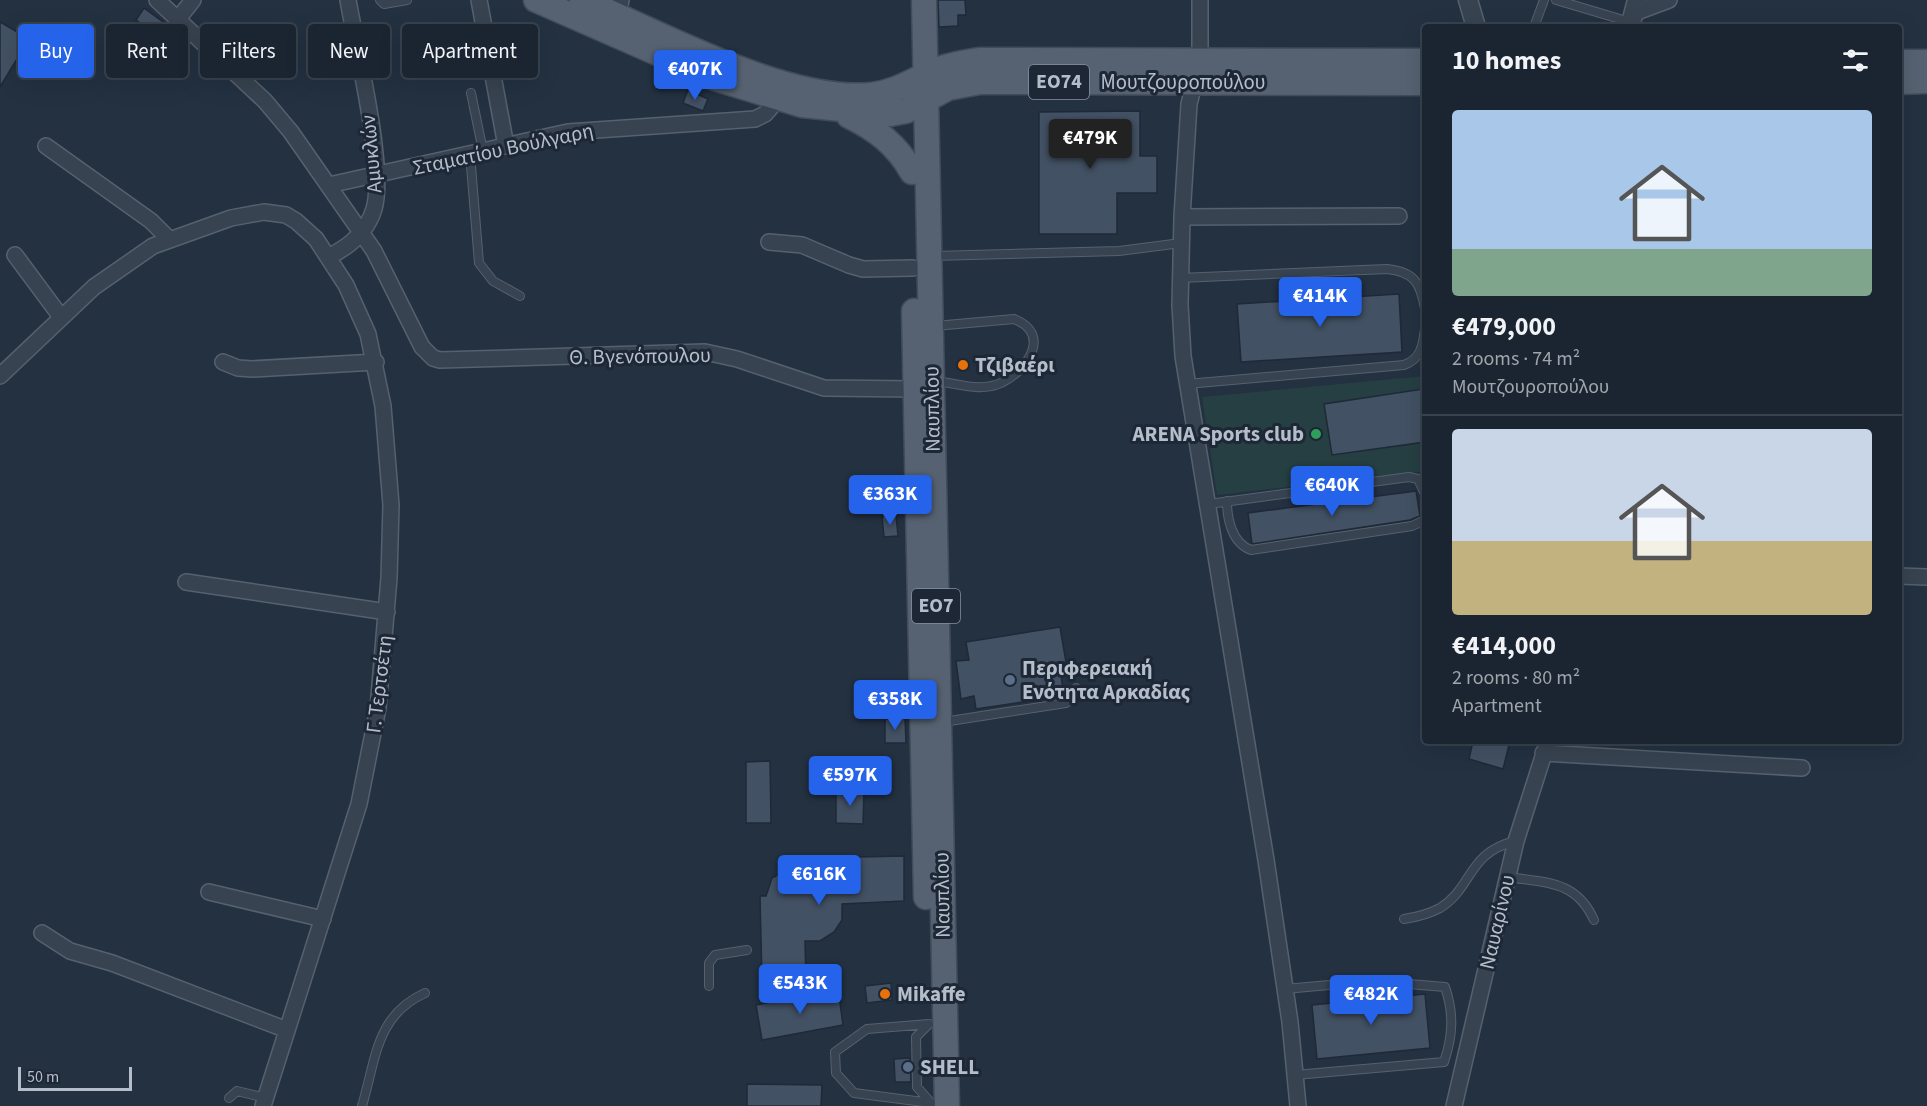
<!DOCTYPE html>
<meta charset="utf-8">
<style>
body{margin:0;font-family:"Source Sans 3",sans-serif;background:#27313d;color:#f1f3f6;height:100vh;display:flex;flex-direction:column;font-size:22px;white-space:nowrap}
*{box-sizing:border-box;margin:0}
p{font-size:20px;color:#9fa5ab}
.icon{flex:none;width:33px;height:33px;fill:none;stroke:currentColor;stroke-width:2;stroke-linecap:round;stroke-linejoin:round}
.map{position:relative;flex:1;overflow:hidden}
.drawer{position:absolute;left:1422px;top:24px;width:480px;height:720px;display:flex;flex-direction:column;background:#1a2531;border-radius:6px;box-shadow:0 6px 24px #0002,0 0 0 2px #38424d}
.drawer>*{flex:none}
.banner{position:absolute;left:18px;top:24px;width:570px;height:54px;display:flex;gap:12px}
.scale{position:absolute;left:18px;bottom:15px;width:114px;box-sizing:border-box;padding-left:6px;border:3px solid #b4becb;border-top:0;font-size:16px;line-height:21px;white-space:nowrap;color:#b4becb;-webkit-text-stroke:4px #1d2736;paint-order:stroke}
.price{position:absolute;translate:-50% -51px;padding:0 14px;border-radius:6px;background:#2563eb;color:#fff;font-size:20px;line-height:39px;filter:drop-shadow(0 2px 3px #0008)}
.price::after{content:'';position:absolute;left:50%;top:36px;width:18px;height:14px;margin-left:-9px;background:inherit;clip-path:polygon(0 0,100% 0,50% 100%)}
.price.on{background:#222;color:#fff}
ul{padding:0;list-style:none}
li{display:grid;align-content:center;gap:12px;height:318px;padding:0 30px}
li+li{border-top:2px solid #38424d}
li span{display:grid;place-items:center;height:186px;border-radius:6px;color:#555}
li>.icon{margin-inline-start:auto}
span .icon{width:108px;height:108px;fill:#fffc;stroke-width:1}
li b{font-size:26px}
h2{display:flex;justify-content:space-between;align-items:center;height:72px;padding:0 30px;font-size:26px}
.pill{padding:0 21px;border-radius:6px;background:#1a2531;box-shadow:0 6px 24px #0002,0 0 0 2px #38424d;font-size:21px;line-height:54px}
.pill.on{background:#2563eb;color:#fff}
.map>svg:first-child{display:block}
.green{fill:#263f42}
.building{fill:#425163;stroke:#1f2938;stroke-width:1.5}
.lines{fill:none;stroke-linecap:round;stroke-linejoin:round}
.service-casing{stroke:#56616e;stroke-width:10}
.minor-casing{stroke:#56616e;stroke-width:18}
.tertiary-casing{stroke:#56616e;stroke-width:21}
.primary-casing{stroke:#414c5a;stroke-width:27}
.service{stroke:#384351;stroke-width:8}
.minor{stroke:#384351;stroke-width:15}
.tertiary{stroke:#384351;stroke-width:18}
.primary{stroke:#566271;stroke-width:24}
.food-dot{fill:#e8710a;stroke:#1d2736;stroke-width:2}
.leisure-dot{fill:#2e9e5b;stroke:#1d2736;stroke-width:2}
.service-dot{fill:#5c6f8a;stroke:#1d2736;stroke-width:2}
.labels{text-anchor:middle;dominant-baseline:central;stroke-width:6;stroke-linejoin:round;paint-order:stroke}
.shield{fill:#1d2736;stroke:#87919e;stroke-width:1.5}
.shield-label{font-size:20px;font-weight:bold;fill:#b4becb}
.street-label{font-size:21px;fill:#b4becb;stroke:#1d2736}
.poi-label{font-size:21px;font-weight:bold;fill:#b4becb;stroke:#1d2736;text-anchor:start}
</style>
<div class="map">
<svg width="1927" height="1106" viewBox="0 0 1927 1106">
<rect width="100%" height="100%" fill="#233141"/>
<path class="green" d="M1425,376V471L1217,495L1202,397Z"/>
<path class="building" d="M938,0H965L966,15H958V26L939,27Z
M144,8L163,22L155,33L136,20Z
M0,22L29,39L0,87Z
M688,90L708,99L703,111L683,103Z
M1140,111V156H1157V193H1117V234H1039V112Z
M1399,294L1402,352L1241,362L1237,304Z
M1423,389L1425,442L1332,455L1324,404Z
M1416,491L1420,516L1410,520L1252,544L1248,513Z
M896,515L898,536L884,537L882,516Z
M1060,627L1066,662L1059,663L1064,696L976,709L974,696L961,699L956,661L969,660L966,642Z
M905,718L906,743H885V719Z
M1473,741H1510L1503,769L1469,759Z
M770,761L771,823H746V762Z
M836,790H864L863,824L836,823Z
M904,856V901L842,904V920L834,932L820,941H805L806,979L762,981L760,896H766L772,878L788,869L810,867V858Z
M891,983L892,1000L867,1003L865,986Z
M838,989L843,1025L762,1040L756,1005Z
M1425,994L1430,1048L1317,1059L1312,1005Z
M910,1058L911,1082H895L894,1059Z
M747,1084L822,1085L821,1106H747Z"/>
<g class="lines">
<g class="service-casing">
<path id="service" d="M380,0L384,4L407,0
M1556,0L1630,22
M1534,27L1544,0
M471,93L483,151
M470,154L479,263L493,281L520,296
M933,256L1119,251L1181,243
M1180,278L1387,269C1414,272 1420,282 1425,308
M933,381C956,382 978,393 1001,383C1028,370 1052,334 1014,319L935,326
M1187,384L1404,365C1421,359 1423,345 1425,329
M1227,501C1227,519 1232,543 1251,550L1412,526L1425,520
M1209,504L1409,477L1418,479L1425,494
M943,722L1066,703L1073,699L1076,688
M1508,877C1546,883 1576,880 1594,920
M1404,919C1417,917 1429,914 1440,908C1473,888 1467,852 1516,841
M709,986V963L715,955L747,950
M1285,989L1373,981L1445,987C1454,1013 1453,1036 1444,1062L1295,1075
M929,1024L867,1029L835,1052L836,1073L854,1093L931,1103
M929,1024L916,1037L917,1087L931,1103
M229,1098L237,1091L266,1098
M362,1106C376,1059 376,1015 425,993"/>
</g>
<g class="minor-casing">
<path id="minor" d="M157,0L265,101L291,132L374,251L422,347L433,358L440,360L705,352L737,359L824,388L914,389
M479,0L506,146
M1200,0V61L1189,104L1182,217L1180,305L1183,356L1266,860L1290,1022L1298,1106
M1634,13L1669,0
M618,15L621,0
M178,19L193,0
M46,146L151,221L169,239
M329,185L568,132L755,119L765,114L778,99
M1182,217L1399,216
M769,242L802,245L849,265L863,269L913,268
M15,255L61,317
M328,257C349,247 367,232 374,209C386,168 356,47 348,0
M223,362L238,368L252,369L376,362
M0,376L94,287L153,246L231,218L264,212L286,215L296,221L316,239L346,285L368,334L383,406L391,505L389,578L378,708L359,804L263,1106
M1899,576L1927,577
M186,582L387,612
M1543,753L1802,768
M209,892L323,919
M42,933L70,951L112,963L287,1030
M1454,1106L1516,841L1548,741"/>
</g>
<g class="tertiary-casing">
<path id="tertiary" d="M1468,0L1476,27
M1630,27L1637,0"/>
</g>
<g class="primary-casing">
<path id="primary" d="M536,0L714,78L802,105L890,114L906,111L948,88L980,82L1425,83
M582,0C661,33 786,103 871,95C898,92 916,78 939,69C952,64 966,62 979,60L1425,61
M924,0L947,1106
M1899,62H1927
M1899,82L1927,81
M849,116C876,129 897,145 912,172
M914,311L926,897"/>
</g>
<use href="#service" class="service"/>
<use href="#minor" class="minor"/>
<use href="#tertiary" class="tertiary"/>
<use href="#primary" class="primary"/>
</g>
<g class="food-dot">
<circle cx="963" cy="365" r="6"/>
<circle cx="885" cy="994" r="6"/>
</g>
<circle class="leisure-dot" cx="1316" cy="434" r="6"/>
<g class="service-dot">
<circle cx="1010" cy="680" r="6"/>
<circle cx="908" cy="1067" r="6"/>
</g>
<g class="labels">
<g class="shield">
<rect x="1029" y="65" width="60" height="34" rx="4.5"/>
<rect x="912" y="589" width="48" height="34" rx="4.5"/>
</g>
<g class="shield-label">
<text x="1059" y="82">ΕΟ74</text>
<text x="936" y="606">ΕΟ7</text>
</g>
<g class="street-label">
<text x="1183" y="82">Μουτζουροπούλου</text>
<text transform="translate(503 149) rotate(-12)">Σταματίου Βούλγαρη</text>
<text transform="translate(371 154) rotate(-95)">Αμυκλών</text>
<text transform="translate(640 356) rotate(-1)">Θ. Βγενόπουλου</text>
<text transform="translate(932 409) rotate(-91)">Ναυπλίου</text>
<text transform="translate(379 684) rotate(-83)">Γ. Τερτσέτη</text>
<text transform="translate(942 895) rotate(-91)">Ναυπλίου</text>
<text transform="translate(1497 922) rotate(-77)">Ναυαρίνου</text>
</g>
<g class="poi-label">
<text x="975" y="365">Τζιβαέρι</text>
<text x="1304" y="434" text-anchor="end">ARENA Sports club</text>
<text x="1022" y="668">Περιφερειακή<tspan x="1022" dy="24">Ενότητα Αρκαδίας</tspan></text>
<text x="897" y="994">Mikaffe</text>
<text x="920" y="1067">SHELL</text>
</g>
</g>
</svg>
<div class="scale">50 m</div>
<b class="price" style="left:695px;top:101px">€407K</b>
<b class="price on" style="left:1090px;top:170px">€479K</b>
<b class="price" style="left:1320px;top:328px">€414K</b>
<b class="price" style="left:1332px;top:517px">€640K</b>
<b class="price" style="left:890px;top:526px">€363K</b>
<b class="price" style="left:895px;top:731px">€358K</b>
<b class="price" style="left:850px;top:807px">€597K</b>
<b class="price" style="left:819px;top:906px">€616K</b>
<b class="price" style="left:800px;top:1015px">€543K</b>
<b class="price" style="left:1371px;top:1026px">€482K</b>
<div class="banner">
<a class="pill on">Buy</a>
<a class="pill">Rent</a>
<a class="pill">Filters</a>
<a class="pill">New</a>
<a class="pill">Apartment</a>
</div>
<section class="drawer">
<h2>10 homes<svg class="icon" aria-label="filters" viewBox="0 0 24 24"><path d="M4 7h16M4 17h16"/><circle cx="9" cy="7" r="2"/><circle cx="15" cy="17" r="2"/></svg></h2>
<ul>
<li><span style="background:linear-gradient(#a9c7e8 75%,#7fa58c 0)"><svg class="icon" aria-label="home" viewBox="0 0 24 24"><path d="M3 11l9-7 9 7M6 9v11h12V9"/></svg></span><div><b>€479,000</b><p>2 rooms · 74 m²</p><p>Μουτζουροπούλου</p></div></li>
<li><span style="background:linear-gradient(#c9d6e8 60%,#c2b280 0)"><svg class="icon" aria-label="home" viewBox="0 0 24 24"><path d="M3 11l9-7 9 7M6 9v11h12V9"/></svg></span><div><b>€414,000</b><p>2 rooms · 80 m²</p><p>Apartment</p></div></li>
</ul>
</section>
</div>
